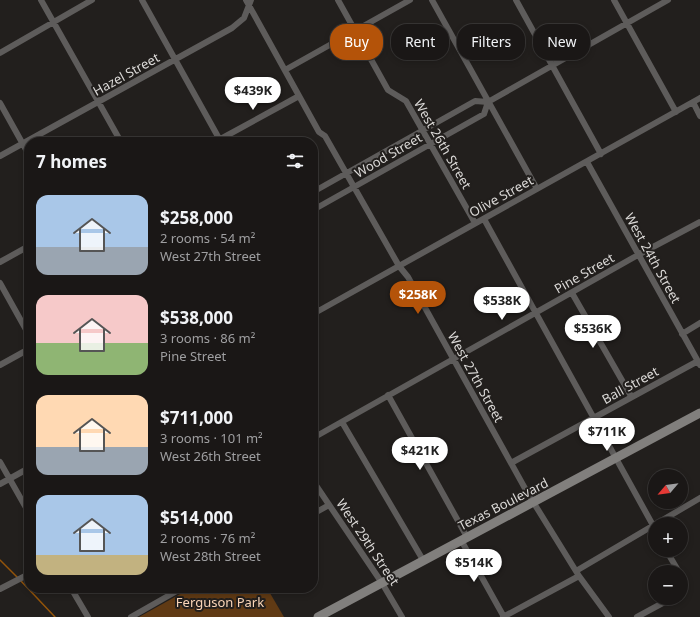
<!DOCTYPE html>
<meta charset="utf-8">
<style>
body{margin:0;font-family:"Noto Sans",sans-serif;background:#23201f;color:#f1f3f6;height:100vh;display:flex;flex-direction:column;font-size:15px;white-space:nowrap}
*{box-sizing:border-box;margin:0}
p{font-size:13px;color:#9f9fa1}
.icon{flex:none;width:22px;height:22px;fill:none;stroke:currentColor;stroke-width:2;stroke-linecap:round;stroke-linejoin:round}
.map{position:relative;flex:1;overflow:hidden}
.details{position:absolute;left:24px;top:137px;width:294px;height:456px;display:flex;flex-direction:column;background:#1a1716;border-radius:16px;box-shadow:0 2px 6px #0003,0 0 0 1px #383635}
.details>*{flex:none}
.banner{position:absolute;left:330px;top:24px;width:310px;height:36px;display:flex;gap:8px}
.needle{width:26px;rotate:241deg}
.tools{position:absolute;left:648px;top:469px;display:grid;gap:8px}
.tools a{display:grid;place-items:center;width:40px;height:40px;border-radius:50%;background:#1a1716;box-shadow:0 2px 6px #0003,0 0 0 1px #383635;font-size:20px}
.price{position:absolute;translate:-50% -34px;padding:0 9px;border-radius:14px;background:#fff;color:#222;font-size:13px;line-height:26px;filter:drop-shadow(0 1px 2px #0008)}
.price::after{content:'';position:absolute;left:50%;top:24px;width:12px;height:9px;margin-left:-6px;background:inherit;clip-path:polygon(0 0,100% 0,50% 100%)}
.price.on{background:#b45309;color:#fff}
ul{padding:0;list-style:none}
li{display:flex;align-items:center;gap:12px;height:100px;padding:0 12px}
li span{display:grid;place-items:center;flex:none;width:112px;height:80px;border-radius:12px;color:#555}
li>.icon{margin-inline-start:auto}
span .icon{width:48px;height:48px;fill:#fffc;stroke-width:1}
li b{font-size:17px}
h2{display:flex;justify-content:space-between;align-items:center;height:48px;padding:0 12px;font-size:17px}
.pill{padding:0 14px;border-radius:16px;background:#1a1716;box-shadow:0 2px 6px #0003,0 0 0 1px #383635;font-size:14px;line-height:36px}
.pill.on{background:#b45309;color:#fff}
.map>svg:first-child{display:block}
.green{fill:#603a14}
.lines{fill:none;stroke-linecap:round;stroke-linejoin:round}
.stream{stroke:#93540a;stroke-width:1.5}
.street{stroke:#5e5c5b;stroke-width:6}
.secondary{stroke:#817f7d;stroke-width:9}
.labels{text-anchor:middle;dominant-baseline:central;stroke-width:4;stroke-linejoin:round;paint-order:stroke}
.street-label{font-size:13px;fill:#dbd9d7;stroke:#221f1d}
.park-label{font-size:13px;fill:#fad5b7;stroke:#221f1d}
</style>
<div class="map">
<svg width="700" height="617" viewBox="0 0 700 617">
<rect width="100%" height="100%" fill="#221f1d"/>
<path class="green" d="M191,588H267L284,617H139Z"/>
<g class="lines">
<path class="stream" d="M0,560L18,578
M21,581L55,617"/>
<path class="street" d="M41,0L121,142
M142,0L221,142
M246,0L319,132L325,136L399,266L408,277L527,492L579,576L609,617
M338,0L388,90L406,101L475,223
M432,0L537,189
M516,0L601,154
M614,0L676,112
M0,53L92,0
M285,70L410,0
M693,102L700,116
M0,103L29,155
M215,142L299,96
M0,156L232,28L244,18L251,0
M587,162L700,365
M313,192L475,101L488,102L668,0
M313,210L484,114L488,102
M484,219L655,529
M0,262L29,246
M0,283L29,335
M572,293L631,396
M313,303L318,311
M313,314L700,98
M682,334L700,323
M0,365L29,349
M388,395L467,537
M342,422L423,560
M313,438L638,255L700,222
M0,462L29,513
M511,463L698,361
M313,481L382,583L402,617
M0,484L29,468
M313,514L329,505
M461,540L504,617
M666,550L679,572
M576,571L700,498
M681,576L685,586L681,593
M71,588L88,617
M0,589L29,574
M131,617L182,588
M503,617L579,576
M637,617L672,598"/>
<path class="secondary" d="M318,617L700,413"/>
</g>
<g class="labels">
<g class="street-label">
<text transform="translate(126 74) rotate(-29)">Hazel Street</text>
<text transform="translate(443 144) rotate(60)">West 26th Street</text>
<text transform="translate(388 155) rotate(-30)">Wood Street</text>
<text transform="translate(501 196) rotate(-29)">Olive Street</text>
<text transform="translate(653 258) rotate(61)">West 24th Street</text>
<text transform="translate(584 273) rotate(-30)">Pine Street</text>
<text transform="translate(476 377) rotate(61)">West 27th Street</text>
<text transform="translate(630 385) rotate(-29)">Ball Street</text>
<text transform="translate(503 504) rotate(-27)">Texas Boulevard</text>
<text transform="translate(368 542) rotate(56)">West 29th Street</text>
</g>
<g class="park-label">
<text x="220" y="602">Ferguson Park</text>
</g>
</g>
</svg>
<div class="tools">
<a><svg class="needle" viewBox="-14 -14 28 28"><path d="M0-13l5 13h-10z" fill="#e53935"/><path d="M0 13l5-13h-10z" fill="#9f9fa1"/></svg></a>
<a>+</a>
<a>−</a>
</div>
<b class="price" style="left:253px;top:111px">$439K</b>
<b class="price on" style="left:418px;top:315px">$258K</b>
<b class="price" style="left:502px;top:321px">$538K</b>
<b class="price" style="left:593px;top:349px">$536K</b>
<b class="price" style="left:607px;top:452px">$711K</b>
<b class="price" style="left:420px;top:471px">$421K</b>
<b class="price" style="left:474px;top:583px">$514K</b>
<div class="banner">
<a class="pill on">Buy</a>
<a class="pill">Rent</a>
<a class="pill">Filters</a>
<a class="pill">New</a>
</div>
<section class="details">
<h2>7 homes<svg class="icon" aria-label="filters" viewBox="0 0 24 24"><path d="M4 7h16M4 17h16"/><circle cx="9" cy="7" r="2"/><circle cx="15" cy="17" r="2"/></svg></h2>
<ul>
<li><span style="background:linear-gradient(#a9c7e8 65%,#9aa5b1 0)"><svg class="icon" aria-label="home" viewBox="0 0 24 24"><path d="M3 11l9-7 9 7M6 9v11h12V9"/></svg></span><div><b>$258,000</b><p>2 rooms · 54 m²</p><p>West 27th Street</p></div></li>
<li><span style="background:linear-gradient(#f6c9c9 60%,#8fb573 0)"><svg class="icon" aria-label="home" viewBox="0 0 24 24"><path d="M3 11l9-7 9 7M6 9v11h12V9"/></svg></span><div><b>$538,000</b><p>3 rooms · 86 m²</p><p>Pine Street</p></div></li>
<li><span style="background:linear-gradient(#ffd9b3 65%,#9aa5b1 0)"><svg class="icon" aria-label="home" viewBox="0 0 24 24"><path d="M3 11l9-7 9 7M6 9v11h12V9"/></svg></span><div><b>$711,000</b><p>3 rooms · 101 m²</p><p>West 26th Street</p></div></li>
<li><span style="background:linear-gradient(#a9c7e8 75%,#c2b280 0)"><svg class="icon" aria-label="home" viewBox="0 0 24 24"><path d="M3 11l9-7 9 7M6 9v11h12V9"/></svg></span><div><b>$514,000</b><p>2 rooms · 76 m²</p><p>West 28th Street</p></div></li>
</ul>
</section>
</div>
